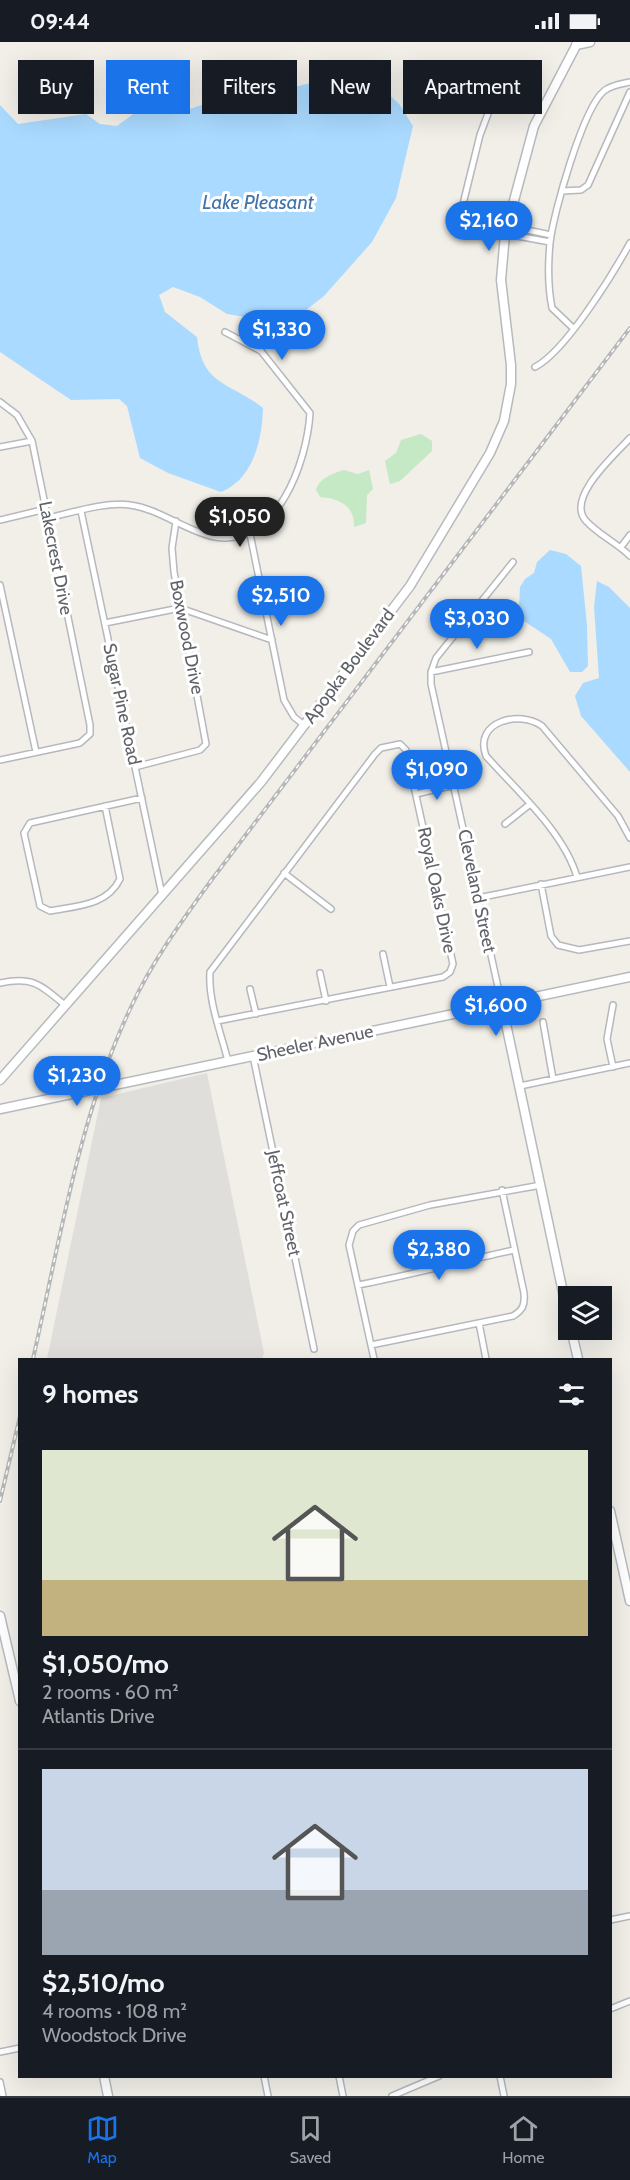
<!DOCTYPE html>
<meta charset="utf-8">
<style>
body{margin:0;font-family:Cabin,sans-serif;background:#20242c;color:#f1f3f6;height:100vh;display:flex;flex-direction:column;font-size:22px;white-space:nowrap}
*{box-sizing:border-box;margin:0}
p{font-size:20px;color:#9ea1a6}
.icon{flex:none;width:33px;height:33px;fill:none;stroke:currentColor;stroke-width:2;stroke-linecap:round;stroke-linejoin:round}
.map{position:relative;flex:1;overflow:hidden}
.sheet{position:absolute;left:18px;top:1316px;width:594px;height:720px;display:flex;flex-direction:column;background:#171b24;border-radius:0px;box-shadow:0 6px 24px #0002}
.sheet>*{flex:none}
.guide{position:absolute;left:18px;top:18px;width:594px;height:54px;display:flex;gap:12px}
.controls{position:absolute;left:558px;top:1244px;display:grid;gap:12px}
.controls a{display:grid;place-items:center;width:54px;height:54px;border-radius:0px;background:#171b24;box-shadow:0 6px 24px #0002;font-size:30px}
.price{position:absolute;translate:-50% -51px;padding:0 14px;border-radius:21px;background:#1a73e8;color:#fff;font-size:20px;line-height:39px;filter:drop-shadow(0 2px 3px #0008)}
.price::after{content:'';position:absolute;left:50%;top:36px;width:18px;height:14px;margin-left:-9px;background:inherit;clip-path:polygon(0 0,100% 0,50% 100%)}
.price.active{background:#222;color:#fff}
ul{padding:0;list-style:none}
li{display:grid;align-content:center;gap:12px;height:318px;padding:0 24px}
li+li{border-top:2px solid #363941}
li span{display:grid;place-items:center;height:186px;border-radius:0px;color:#555}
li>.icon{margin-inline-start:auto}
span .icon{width:108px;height:108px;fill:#fffc;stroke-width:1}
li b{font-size:26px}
h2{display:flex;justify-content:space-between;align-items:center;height:72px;padding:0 24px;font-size:26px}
.tag{padding:0 21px;border-radius:0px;background:#171b24;box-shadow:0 6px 24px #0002;font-size:21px;line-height:54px}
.tag.active{background:#1a73e8;color:#fff}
.status{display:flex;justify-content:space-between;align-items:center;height:42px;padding:0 30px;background:#171b24;direction:ltr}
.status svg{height:16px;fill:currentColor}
.dock{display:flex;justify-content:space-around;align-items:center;height:84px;border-top:2px solid #363941;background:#171b24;font-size:16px;color:#9ea1a6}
.dock a{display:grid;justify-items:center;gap:3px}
.dock .active{color:#1a73e8}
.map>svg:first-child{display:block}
.industrial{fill:#e0deda}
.green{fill:#c5e8c5}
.water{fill:#aadaff}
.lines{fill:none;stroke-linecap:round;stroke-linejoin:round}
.street-casing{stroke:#b5b8bc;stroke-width:8}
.secondary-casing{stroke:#b6babf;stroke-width:11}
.street{stroke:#fff;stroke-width:5}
.secondary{stroke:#fff;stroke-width:8}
.rail-casing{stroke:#b6b7b8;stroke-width:4}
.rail{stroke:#fff;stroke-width:1.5;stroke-dasharray:4.5;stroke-linecap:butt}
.labels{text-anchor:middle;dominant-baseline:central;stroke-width:6;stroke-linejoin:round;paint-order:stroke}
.street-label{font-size:18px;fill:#5f6368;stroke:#fff}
.water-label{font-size:20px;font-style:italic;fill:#4174aa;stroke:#fff}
</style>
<div class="status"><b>09:44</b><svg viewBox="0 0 49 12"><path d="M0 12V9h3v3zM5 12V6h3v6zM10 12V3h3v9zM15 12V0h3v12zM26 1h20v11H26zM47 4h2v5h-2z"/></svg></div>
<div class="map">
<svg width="630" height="2054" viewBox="0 0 630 2054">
<rect width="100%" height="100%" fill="#f1efe8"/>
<path class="industrial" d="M207,1031L264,1311L262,1317H47L101,1056Z"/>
<path class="green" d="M421,392L432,399V409L400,439L390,442L385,419L396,411L401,398Z
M344,428L358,432L369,428L373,447L367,453L366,481L354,485C355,463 338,456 320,455L316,448C319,436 334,431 344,428Z"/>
<path class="water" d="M280,34L294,45L315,40L374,38L400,63L413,84L396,156L372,200L324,254L292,279L281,281L227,272L200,255L173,245L159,253L165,270L197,295C202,344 230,340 263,366C262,399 253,437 221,450L168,431L140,416L127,364L119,357L71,358L0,310V63L18,82L86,72L100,82L117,84L136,70L163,66L180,70L270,41Z
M550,508L566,512L581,524L587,583L588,624L582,630H570L551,597L524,579L519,564L520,545L525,537L534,531L537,520Z
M597,539L609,545L630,566V730L581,674L575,654L583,641L599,636L594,565Z"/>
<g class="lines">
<g class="street-casing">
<path id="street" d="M494,42L492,61L480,93L462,166L463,174L479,187L550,200
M562,149L581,148L588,143L630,50
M465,175L551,193
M573,286L552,266C548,246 548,222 550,201C553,172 583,66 604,49C611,43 621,42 630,40
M535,325C565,310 613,232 630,201
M0,360L17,373L32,399L90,683V692L80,701L0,718
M630,396C615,413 565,456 586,479C599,493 617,501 630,514
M0,405L32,399
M81,469L162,853
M48,476C70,471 108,459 130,463C160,467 185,489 215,495C277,506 307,420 310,371L261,309L225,290
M0,478L46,467
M250,492L284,658L294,675L304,683
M621,505L630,493
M0,543L36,710
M105,581L180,566L272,598
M431,630L529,610
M135,725L200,708L206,702L174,530L172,506L176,479
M416,752L454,743
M105,764L120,837C107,864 76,864 50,869L40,864L24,791L30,781L142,756
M505,782L529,763
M284,831L331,867
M577,835C564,790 517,749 486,714C473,679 520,668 542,684L618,774L630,796
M541,842L551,894L558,903L579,908L630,899
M478,856L630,825
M383,912L390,945
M320,931L326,959
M0,941C33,934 41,943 66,964
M250,947L256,972
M502,963L431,642V630L436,616L513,520
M217,979L443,935L450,930L453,922L406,708L400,702L381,706L375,712L210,930C208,959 221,991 228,1019
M543,980L553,1037
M253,1014L314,1307
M613,1025L607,997L613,963
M520,1044L630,1021
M358,1243C411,1233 462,1219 514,1208
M479,1281L486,1317
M371,1303L513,1274C523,1268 525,1263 524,1251L502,1148
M374,1317L349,1203L353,1189L359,1183L430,1163L541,1143
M610,1878L630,1874
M610,1967L630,1959
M0,2010L20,2006
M264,2034L268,2054
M339,2034L343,2054
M500,2034L504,2054
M0,2040L3,2054
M392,2054L439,2034"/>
</g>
<g class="secondary-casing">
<path id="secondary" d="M576,3L590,0
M502,963L568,1274
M0,1038L261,740L410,544L490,411L504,379L511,342V323L501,238L505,192L534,84L578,0
M0,1067L630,935
M571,1287L578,1317
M610,1469L630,1559
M0,1574L20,1659
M104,2034L108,2054"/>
</g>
<use href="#street" class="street"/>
<use href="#secondary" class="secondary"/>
<g class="rail-casing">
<path id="rail" d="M33,1317C60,1198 79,1073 132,963C153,918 182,879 210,840L630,286
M0,1459L20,1374"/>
</g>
<use href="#rail" class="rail"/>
</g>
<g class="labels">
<g class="street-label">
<text transform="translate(56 516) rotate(79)">Lakecrest Drive</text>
<text transform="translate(187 595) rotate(79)">Boxwood Drive</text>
<text transform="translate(349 624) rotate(-53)">Apopka Boulevard</text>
<text transform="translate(122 662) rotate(78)">Sugar Pine Road</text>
<text transform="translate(437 848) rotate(78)">Royal Oaks Drive</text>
<text transform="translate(477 849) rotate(78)">Cleveland Street</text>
<text transform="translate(315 1001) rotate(-12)">Sheeler Avenue</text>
<text transform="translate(284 1161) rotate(78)">Jeffcoat Street</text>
</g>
<g class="water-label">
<text x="258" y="160">Lake Pleasant</text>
</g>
</g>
</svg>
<div class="controls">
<a><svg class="icon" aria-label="layers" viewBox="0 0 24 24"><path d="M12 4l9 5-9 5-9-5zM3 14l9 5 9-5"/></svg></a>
</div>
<b class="price" style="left:489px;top:210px">$2,160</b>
<b class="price" style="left:282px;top:319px">$1,330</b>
<b class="price active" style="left:240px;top:506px">$1,050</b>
<b class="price" style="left:281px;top:585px">$2,510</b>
<b class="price" style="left:477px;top:608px">$3,030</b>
<b class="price" style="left:437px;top:759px">$1,090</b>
<b class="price" style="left:496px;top:995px">$1,600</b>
<b class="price" style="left:77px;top:1065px">$1,230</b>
<b class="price" style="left:439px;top:1239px">$2,380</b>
<div class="guide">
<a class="tag">Buy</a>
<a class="tag active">Rent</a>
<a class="tag">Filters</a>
<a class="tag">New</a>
<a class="tag">Apartment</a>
</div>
<section class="sheet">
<h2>9 homes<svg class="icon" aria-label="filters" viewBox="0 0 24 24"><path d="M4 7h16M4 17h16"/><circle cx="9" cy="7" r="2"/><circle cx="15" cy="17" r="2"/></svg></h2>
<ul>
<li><span style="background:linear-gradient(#dfe7d0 70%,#c2b280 0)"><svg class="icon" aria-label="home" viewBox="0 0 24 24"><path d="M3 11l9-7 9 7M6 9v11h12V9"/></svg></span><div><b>$1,050/mo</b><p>2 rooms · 60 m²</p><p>Atlantis Drive</p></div></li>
<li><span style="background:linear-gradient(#c9d6e8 65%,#9aa5b1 0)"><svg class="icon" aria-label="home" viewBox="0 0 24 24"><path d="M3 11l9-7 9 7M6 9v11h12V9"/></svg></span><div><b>$2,510/mo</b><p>4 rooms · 108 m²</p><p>Woodstock Drive</p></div></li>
</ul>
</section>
</div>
<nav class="dock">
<a class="active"><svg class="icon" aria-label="map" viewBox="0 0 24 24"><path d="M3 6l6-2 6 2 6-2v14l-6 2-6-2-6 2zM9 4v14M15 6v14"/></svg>Map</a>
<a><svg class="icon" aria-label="saved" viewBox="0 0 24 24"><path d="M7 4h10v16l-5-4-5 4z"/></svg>Saved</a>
<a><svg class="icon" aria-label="home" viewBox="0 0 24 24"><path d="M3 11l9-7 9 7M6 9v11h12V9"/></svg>Home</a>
</nav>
